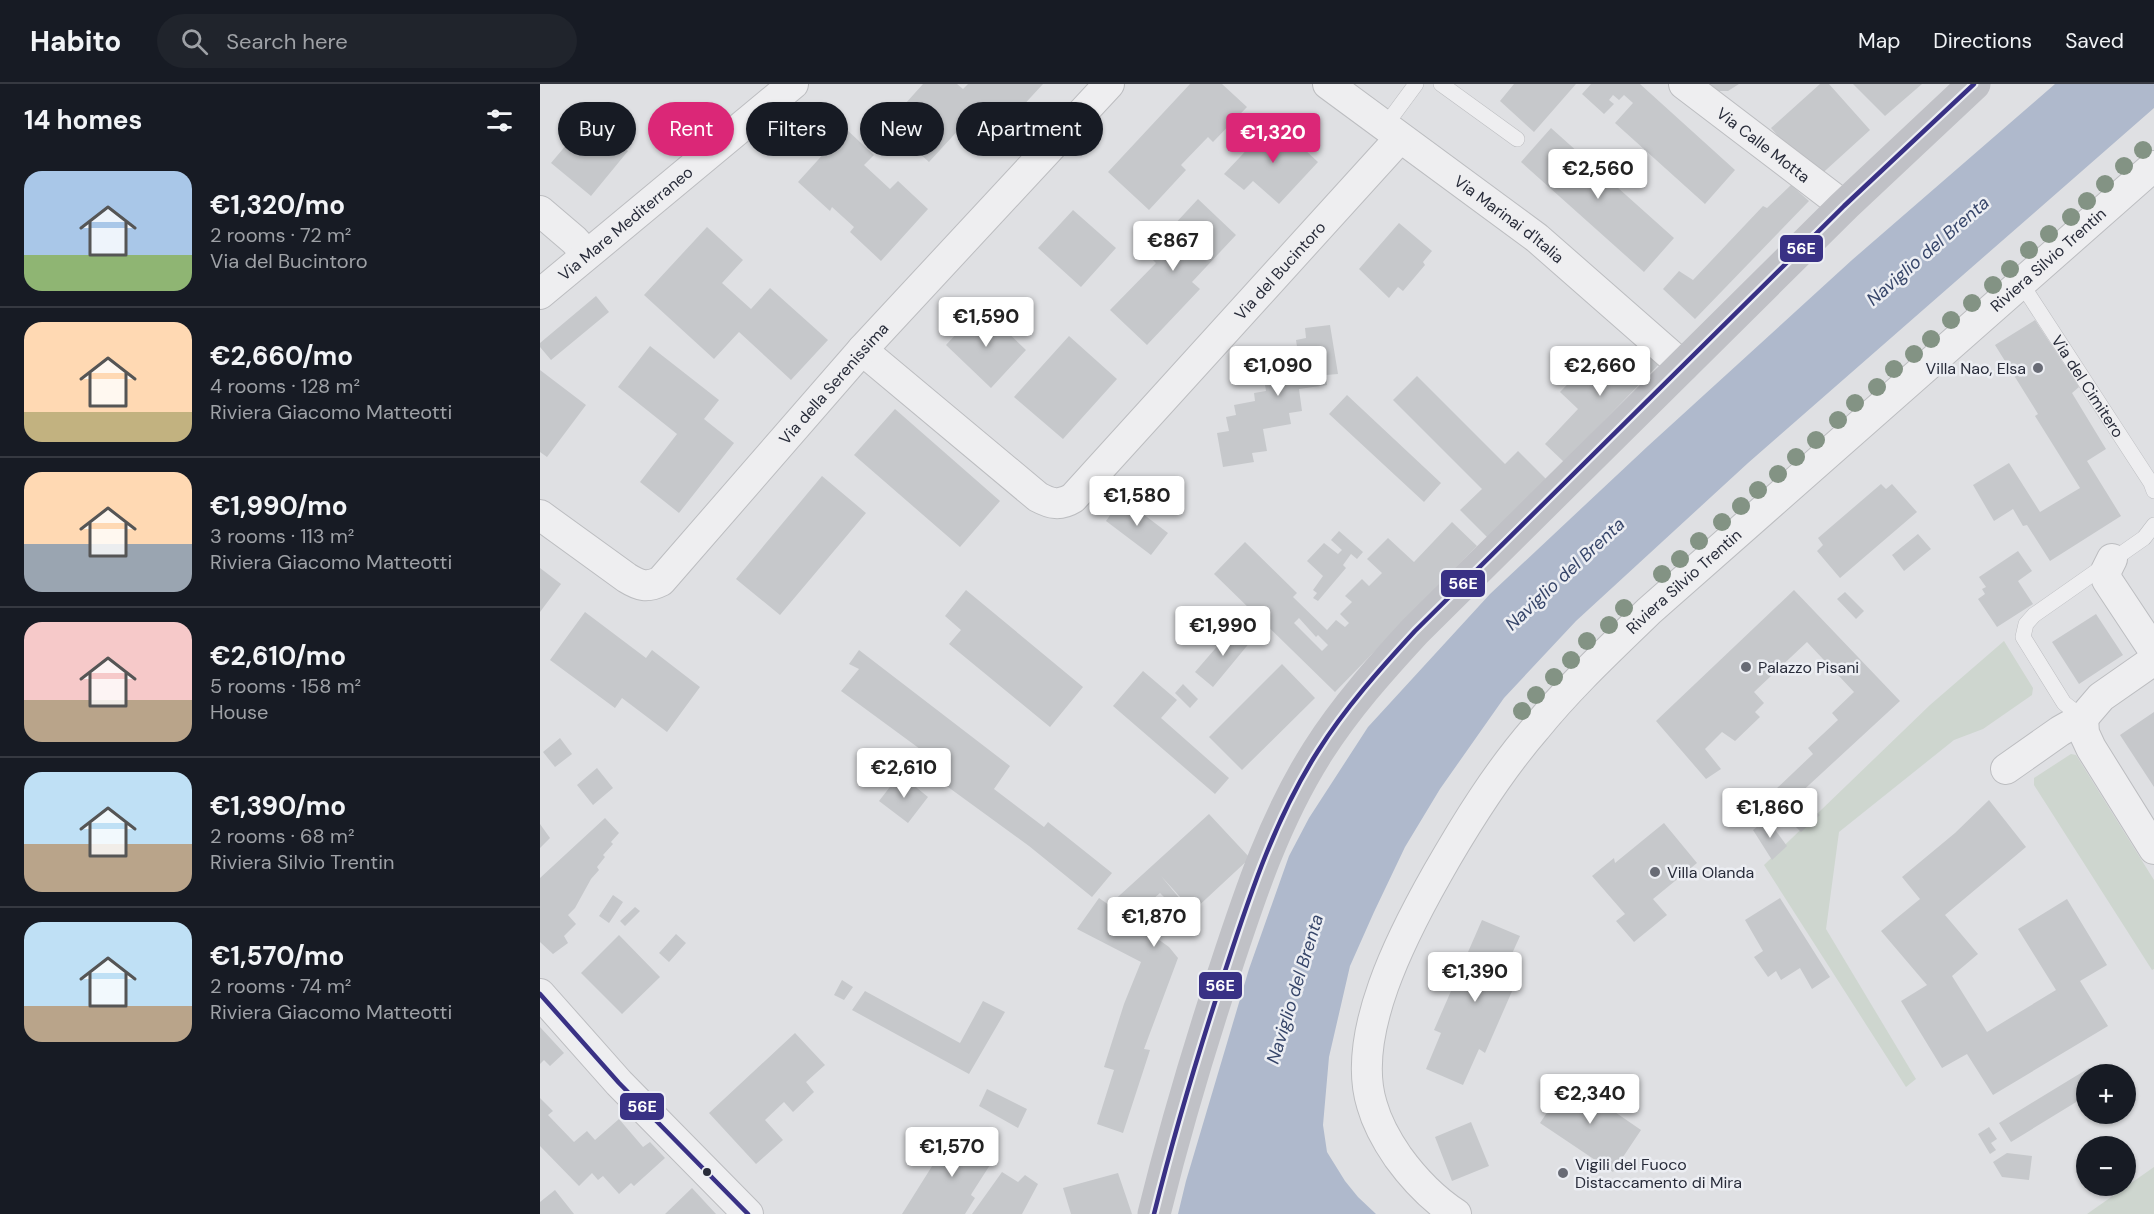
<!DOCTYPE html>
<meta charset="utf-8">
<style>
body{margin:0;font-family:"DM Sans",sans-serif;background:#20242c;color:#f1f3f6;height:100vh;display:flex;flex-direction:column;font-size:22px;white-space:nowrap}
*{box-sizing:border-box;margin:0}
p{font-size:20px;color:#9ea1a6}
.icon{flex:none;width:33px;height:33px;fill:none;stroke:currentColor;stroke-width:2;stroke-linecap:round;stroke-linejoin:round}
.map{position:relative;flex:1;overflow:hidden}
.drawer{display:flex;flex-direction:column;background:#171b24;width:540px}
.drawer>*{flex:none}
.guide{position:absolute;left:18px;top:18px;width:570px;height:54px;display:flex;gap:12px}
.tools{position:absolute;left:1536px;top:980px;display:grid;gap:12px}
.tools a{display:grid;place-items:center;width:60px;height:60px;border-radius:50%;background:#171b24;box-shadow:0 2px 4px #0004;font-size:30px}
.price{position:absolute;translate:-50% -51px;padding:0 14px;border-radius:6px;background:#fff;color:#222;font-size:20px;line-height:39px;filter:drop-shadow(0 2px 3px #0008)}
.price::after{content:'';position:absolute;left:50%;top:36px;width:18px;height:14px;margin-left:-9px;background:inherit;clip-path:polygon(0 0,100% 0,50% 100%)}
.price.active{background:#db2777;color:#fff}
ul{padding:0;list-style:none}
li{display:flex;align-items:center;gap:18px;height:150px;padding:0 24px}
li+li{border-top:2px solid #363941}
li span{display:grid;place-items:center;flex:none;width:168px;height:120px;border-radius:18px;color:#555}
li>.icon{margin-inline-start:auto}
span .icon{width:72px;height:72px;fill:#fffc;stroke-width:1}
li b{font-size:26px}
h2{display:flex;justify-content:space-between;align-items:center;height:72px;padding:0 24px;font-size:26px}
.chip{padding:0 21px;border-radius:27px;background:#171b24;box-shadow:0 2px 4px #0004;font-size:21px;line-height:54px}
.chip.active{background:#db2777;color:#fff}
header{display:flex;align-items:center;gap:36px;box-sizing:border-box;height:84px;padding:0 30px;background:#171b24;border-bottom:2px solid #363941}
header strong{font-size:28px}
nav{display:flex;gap:33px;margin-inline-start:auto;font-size:21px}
.search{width:420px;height:54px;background:#20242c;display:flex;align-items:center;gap:15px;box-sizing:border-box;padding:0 21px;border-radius:33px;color:#9ea1a6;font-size:22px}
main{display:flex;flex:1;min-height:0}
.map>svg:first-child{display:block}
.green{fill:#ced6cf}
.water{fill:#afb9cc}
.building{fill:#c6c8cb;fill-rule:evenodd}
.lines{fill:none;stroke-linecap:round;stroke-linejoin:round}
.lane-casing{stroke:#bcbdc0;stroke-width:16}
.street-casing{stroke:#bcbdc0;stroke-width:32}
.lane{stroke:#eeeef0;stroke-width:15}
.street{stroke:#eeeef0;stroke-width:30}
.secondary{stroke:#c0c1c6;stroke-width:33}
.bus-1-casing{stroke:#eceef3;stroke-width:9}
.bus-1{stroke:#393185;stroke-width:4.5}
.tree{fill:#839384}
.poi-dot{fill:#686b75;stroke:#eceef3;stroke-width:2}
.bus-dot{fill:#282c3a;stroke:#eceef3;stroke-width:2}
.labels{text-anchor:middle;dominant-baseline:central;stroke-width:5;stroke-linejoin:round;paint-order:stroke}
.street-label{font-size:16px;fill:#282c3a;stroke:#eceef3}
.poi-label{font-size:16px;fill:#282c3a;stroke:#eceef3;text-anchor:start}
.water-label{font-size:18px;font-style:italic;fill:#364569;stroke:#eceef3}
.line-badge{stroke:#eceef3;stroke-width:2}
.badge-label{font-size:16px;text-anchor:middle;font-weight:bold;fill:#fff}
</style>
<header>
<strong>Habito</strong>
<div class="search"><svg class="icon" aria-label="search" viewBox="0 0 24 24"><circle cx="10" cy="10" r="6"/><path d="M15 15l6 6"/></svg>Search here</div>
<nav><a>Map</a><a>Directions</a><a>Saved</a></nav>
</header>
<main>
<section class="drawer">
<h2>14 homes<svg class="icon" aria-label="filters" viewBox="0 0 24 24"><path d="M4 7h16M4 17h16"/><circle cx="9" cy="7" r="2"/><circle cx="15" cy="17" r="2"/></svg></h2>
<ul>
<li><span style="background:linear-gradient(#a9c7e8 70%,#8fb573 0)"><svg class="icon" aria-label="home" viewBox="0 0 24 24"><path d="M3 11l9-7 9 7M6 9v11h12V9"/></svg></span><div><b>€1,320/mo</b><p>2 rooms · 72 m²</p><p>Via del Bucintoro</p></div></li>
<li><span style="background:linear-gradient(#ffd9b3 75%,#c2b280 0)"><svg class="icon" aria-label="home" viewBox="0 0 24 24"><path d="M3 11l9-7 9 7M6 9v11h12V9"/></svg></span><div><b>€2,660/mo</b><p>4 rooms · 128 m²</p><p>Riviera Giacomo Matteotti</p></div></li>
<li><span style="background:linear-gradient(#ffd9b3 60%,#9aa5b1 0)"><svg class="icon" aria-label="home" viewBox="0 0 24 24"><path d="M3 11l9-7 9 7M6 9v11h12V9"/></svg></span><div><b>€1,990/mo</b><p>3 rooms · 113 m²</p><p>Riviera Giacomo Matteotti</p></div></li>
<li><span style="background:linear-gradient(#f6c9c9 65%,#b9a48a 0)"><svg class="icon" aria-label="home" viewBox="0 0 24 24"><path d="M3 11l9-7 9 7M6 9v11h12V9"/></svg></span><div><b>€2,610/mo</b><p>5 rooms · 158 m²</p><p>House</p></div></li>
<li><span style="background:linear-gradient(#bfe0f5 60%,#b9a48a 0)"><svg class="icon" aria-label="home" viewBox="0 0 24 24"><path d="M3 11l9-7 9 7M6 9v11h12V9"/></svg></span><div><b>€1,390/mo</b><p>2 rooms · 68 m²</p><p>Riviera Silvio Trentin</p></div></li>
<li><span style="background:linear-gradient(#bfe0f5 70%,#b9a48a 0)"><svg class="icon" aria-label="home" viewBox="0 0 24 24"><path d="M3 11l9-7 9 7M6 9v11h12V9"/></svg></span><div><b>€1,570/mo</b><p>2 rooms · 74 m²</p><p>Riviera Giacomo Matteotti</p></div></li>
</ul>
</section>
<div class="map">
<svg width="1614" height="1130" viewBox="0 0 1614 1130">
<rect width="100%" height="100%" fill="#dfe0e3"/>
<path class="green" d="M1464,557L1493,604L1492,611L1443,645L1414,656L1299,748L1286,845L1376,995L1366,1003L1224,781L1390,621Z
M1531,670L1536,671L1614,796V885L1612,886L1494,701V694Z
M1614,1083V1130H1547Z"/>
<path class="water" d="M1515,0H1614V24L1208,379L1036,537L964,614L900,705L865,763L834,828L810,882L789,973L783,1041L787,1068L805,1097L818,1113L836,1130H638L646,1097L709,885L749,772L769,734L828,643L950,510L1108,362L1312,176Z"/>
<path class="building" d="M383,0H417L423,5L428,0H503L457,50L434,29L389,78L347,40Z
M650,0H682L707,23L673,58L668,53L641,81L646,86L609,126L568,88Z
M974,0H1036L994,48L960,17Z
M1051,0H1100L1195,86L1165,120L1075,39L1093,19L1084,11L1079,16L1073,11L1069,16L1074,20L1064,30L1042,10Z
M1167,0H1199L1188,7H1178Z
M1280,0H1289L1330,46L1276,95L1231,44Z
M1313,0H1382L1345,32Z
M49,34L88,67L51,112L11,79Z
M734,37L778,78L739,120L713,97L704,106L684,90Z
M1011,44L1134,154L1104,188L981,78Z
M306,45L334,71L324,81L350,105L358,97L388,125L341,177L310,148L314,143L292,123L290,127L258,98Z
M1251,101L1269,117L1155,235L1123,205L1139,187L1153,196L1223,122L1227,124Z
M658,115L696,151L652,198L660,205L607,261L570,226L616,179L607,170Z
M533,126L576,164L541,203L498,164Z
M859,139L892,167L883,178L885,181L863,207L858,203L849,214L819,185Z
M167,143L203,176L182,199L211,225L230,204L288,256L251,296L199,248L174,275L104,211Z
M56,212L69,228L11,276L0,263V259Z
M441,223L486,266L451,304L406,261Z
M1495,236L1539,303L1532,309L1566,365L1547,377L1581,432L1510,477L1487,441L1483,442L1473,425L1454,437L1433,401L1469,379L1500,428L1540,404L1495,332L1498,330L1455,261Z
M790,241L798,290L786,291L787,301L759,305L762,327L749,329L751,340L723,345L727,367L712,369L714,378L683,383L677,349L689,347L686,333L696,331L694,321L715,317L714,309L726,307L724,294L732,293L731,282L749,279L748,271L758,269L756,256L766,254L765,244Z
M529,252L577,295L523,355L474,313Z
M1103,257L1123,276L1024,378L1005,360L1038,325L1020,308L1055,272L1073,289Z
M110,262L179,316L164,335L194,359L139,429L100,398L137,350L78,303Z
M0,286L46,321L7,373L0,368Z
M877,292L965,380L978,367L1007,396L949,455L920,426L942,405L853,316Z
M807,311L901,399L884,418L789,330Z
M355,325L460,417L420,463L314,371Z
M282,392L326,429L240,531L196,495Z
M1341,400L1346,405L1352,400L1377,428L1300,494L1277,467L1283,461L1278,454Z
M582,414L628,449L611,471L566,437Z
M912,438L937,462L795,608L674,490L705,458L757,509L753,513L787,546L796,536L805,543L809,539L800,530L812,518L805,512L822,495L829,502L842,489L827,475L848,454L874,478ZM759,534L776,553L778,551L788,561L782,567L754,539Z
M799,447L823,468L817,475L811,470L803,481L806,484L778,517L773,514L777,509L773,506L783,492L767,477L784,459L798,470L802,466L791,456Z
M1378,450L1391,465L1364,487L1352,471Z
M1478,467L1492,487L1478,497L1493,520L1457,543L1438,515L1445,510L1442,505L1446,503L1439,493Z
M0,484L21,500L0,528Z
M426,506L543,603L510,643L409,560L421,546L405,532Z
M1254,506L1360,617L1230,737L1217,723L1273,670L1268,664L1298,636L1292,629L1314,608L1267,558L1214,608L1224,619L1215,628L1220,633L1195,657L1182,648L1165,665L1181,685L1166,695L1116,637Z
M1305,508L1324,527L1316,535L1297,515Z
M45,528L106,574L112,566L160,603L127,648L82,614L75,624L10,576Z
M1556,530L1583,571L1539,600L1512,558Z
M693,544L711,557L673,603L655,588Z
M319,566L470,682L454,705L504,743L508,738L572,789L552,813L489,762L371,676L380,665L301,607L319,585L309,580Z
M742,580L775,614L702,686L669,653Z
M603,587L637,616L621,634L689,694L675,710L573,622Z
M643,600L658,615L650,624L635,609Z
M1614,628V703L1580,651Z
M20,654L32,670L15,683L3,668Z
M57,684L73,704L53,721L37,701Z
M360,690L388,713L368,739L339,717Z
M1449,716L1486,763L1405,831L1438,870L1412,892L1447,948L1516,906L1478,845L1527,815L1567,881L1540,897L1568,942L1453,1011L1427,970L1402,984L1361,917L1387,901L1341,847L1380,815L1362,793L1415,749Z
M1271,725L1280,731L1261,748L1254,741Z
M669,730L710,774L653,827L621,792L641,816L633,822L620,809L590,835L629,863L638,874L604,965L610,966L583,1049L557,1040L574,986L564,983L584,920L601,878L537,845L559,814L569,821Z
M65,734L79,749L71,758L73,760L63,771L65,773L57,783L59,786L51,795L35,824L28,831L36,840L24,852L28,859L13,870L0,858V794Z
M1227,735L1247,762L1232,776L1213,746Z
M1124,739L1157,779L1113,815L1127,831L1094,858L1076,837L1085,830L1052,792L1074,774L1075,779Z
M0,740L10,754L0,764Z
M73,811L83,818L69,839L59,832Z
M1240,814L1290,893L1272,905L1260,884L1241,896L1236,887L1228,893L1214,873L1223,867L1205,836Z
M95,823L100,827L85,842L80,837Z
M942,836L980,852L966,883L980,889L945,969L939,965L923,1001L886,985L901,949L894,946Z
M136,850L146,859L129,878L119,869Z
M79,851L120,893L82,930L41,889Z
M302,896L313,903L304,916L294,911Z
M325,907L420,959L443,917L465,928L429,990L312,926Z
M0,943L24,969L10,982L4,976L0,980Z
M255,949L285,981L266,998L274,1008L253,1028L244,1018L225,1036L243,1056L216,1080L169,1029Z
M1549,984L1552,990H1546V1012L1471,1058L1459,1039Z
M1031,993L1059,1012L1056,1015L1101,1046L1073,1088L1000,1039Z
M447,1005L487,1025L478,1044L439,1022Z
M0,1014L13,1027L8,1031L34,1058L47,1047L55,1056L79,1035L103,1063L110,1058L125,1074L94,1102L91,1099L79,1110L63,1092L58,1096L52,1089L39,1102L0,1062Z
M931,1038L949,1082L912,1097L895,1053Z
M1449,1043L1457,1055L1451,1059L1456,1066L1450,1070L1438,1050Z
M416,1044L457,1070L432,1109L431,1111L435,1114L425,1130H362Z
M1467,1069L1492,1072L1489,1096L1462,1093L1453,1078Z
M462,1088L478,1098L485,1091L498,1100L482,1130H432Z
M578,1089L592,1130H531L523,1104Z
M152,1104L176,1130H125Z
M15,1106L34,1130H0V1118Z"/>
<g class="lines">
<g class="lane-casing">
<g id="lane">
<path d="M901,0L977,55"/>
<path d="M845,42L876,0"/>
<path id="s1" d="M1481,199L1611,399L1614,407"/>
<path d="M1543,634L1524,619L1483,553L1486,540L1494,531L1604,454L1614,441"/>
</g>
</g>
<g class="street-casing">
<g id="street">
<path id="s2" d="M788,0L997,154L1143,282"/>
<path id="s3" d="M1144,0L1304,122"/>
<path d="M0,127L34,156L47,170"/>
<path id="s4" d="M0,210L253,0"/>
<path id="s5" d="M322,266L498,413C511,420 520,422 533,414L860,54"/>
<path id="s6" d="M0,431L87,494C100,502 107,504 121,497L322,266L569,0"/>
<path d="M1572,475L1566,487L1567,496L1614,567"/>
<path d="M1543,634L1544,649L1551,664L1614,765"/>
<path d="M1466,685L1520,647L1543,634L1561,613L1614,576"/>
<path d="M0,910L79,999L208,1130"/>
<path id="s7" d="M916,1130C893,1115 874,1095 858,1073C847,1057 837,1039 832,1021C810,951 863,850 897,790C926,739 957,689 996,644C1030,602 1070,565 1109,527L1614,82"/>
</g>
</g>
<use href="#lane" class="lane"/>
<use href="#street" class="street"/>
<path class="secondary" d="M614,1130C634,1049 658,968 684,889C709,813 734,736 778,667C806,623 840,585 875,547L1304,122L1434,0"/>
<g class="bus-1-casing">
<path id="bus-1" d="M0,910L79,999L208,1130
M614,1130C635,1046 660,963 687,881C711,807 736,733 778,667C805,624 840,585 875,547L1304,122L1434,0"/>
</g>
<use href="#bus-1" class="bus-1"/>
</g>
<g class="tree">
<circle cx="1603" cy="66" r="9"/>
<circle cx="1584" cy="82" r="9"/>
<circle cx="1565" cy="100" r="9"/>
<circle cx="1547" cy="117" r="9"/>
<circle cx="1531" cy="133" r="9"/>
<circle cx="1509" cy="150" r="9"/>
<circle cx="1489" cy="166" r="9"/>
<circle cx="1470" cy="185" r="9"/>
<circle cx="1453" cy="201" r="9"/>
<circle cx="1432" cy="219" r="9"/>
<circle cx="1411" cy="236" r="9"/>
<circle cx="1391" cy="255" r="9"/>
<circle cx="1374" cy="270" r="9"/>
<circle cx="1354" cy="285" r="9"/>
<circle cx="1337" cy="303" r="9"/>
<circle cx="1315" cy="319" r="9"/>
<circle cx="1298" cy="336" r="9"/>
<circle cx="1276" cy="356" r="9"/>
<circle cx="1256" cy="373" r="9"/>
<circle cx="1238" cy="390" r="9"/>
<circle cx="1218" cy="406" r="9"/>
<circle cx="1201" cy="422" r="9"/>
<circle cx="1182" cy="438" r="9"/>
<circle cx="1159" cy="457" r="9"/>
<circle cx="1140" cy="475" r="9"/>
<circle cx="1122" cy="490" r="9"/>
<circle cx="1084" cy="524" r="9"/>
<circle cx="1069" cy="541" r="9"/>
<circle cx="1047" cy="557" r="9"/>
<circle cx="1031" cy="576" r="9"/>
<circle cx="1014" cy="593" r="9"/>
<circle cx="996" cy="611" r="9"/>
<circle cx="982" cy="627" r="9"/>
</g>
<g class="poi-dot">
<circle cx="1498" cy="284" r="6"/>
<circle cx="1206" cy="583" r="6"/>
<circle cx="1115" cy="788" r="6"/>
<circle cx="1023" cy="1089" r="6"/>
</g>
<circle class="bus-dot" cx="167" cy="1088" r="5"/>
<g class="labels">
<g class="street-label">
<text stroke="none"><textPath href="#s3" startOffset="100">Via Calle Motta</textPath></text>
<text stroke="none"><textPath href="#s2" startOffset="226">Via Marinai d'Italia</textPath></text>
<text stroke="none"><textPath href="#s4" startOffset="111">Via Mare Mediterraneo</textPath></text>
<text stroke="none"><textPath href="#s7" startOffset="1257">Riviera Silvio Trentin</textPath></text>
<text stroke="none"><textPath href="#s5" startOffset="574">Via del Bucintoro</textPath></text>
<text stroke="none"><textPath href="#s6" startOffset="406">Via della Serenissima</textPath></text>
<text stroke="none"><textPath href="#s1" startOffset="123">Via del Cimitero</textPath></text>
<text stroke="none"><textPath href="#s7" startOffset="771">Riviera Silvio Trentin</textPath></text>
</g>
<g class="poi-label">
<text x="1486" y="284" text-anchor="end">Villa Nao, Elsa</text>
<text x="1218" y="583">Palazzo Pisani</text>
<text x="1127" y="788">Villa Olanda</text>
<text x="1035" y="1080">Vigili del Fuoco<tspan x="1035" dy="18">Distaccamento di Mira</tspan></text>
</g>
<g class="water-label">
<text transform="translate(1388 167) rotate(-41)">Naviglio del Brenta</text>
<text transform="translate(1025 490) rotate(-43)">Naviglio del Brenta</text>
<text transform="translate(755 905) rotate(-73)">Naviglio del Brenta</text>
</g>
</g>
<g class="line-badge">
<rect x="1239" y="150" width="45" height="29" rx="6" fill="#393185"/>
<rect x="900" y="485" width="46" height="29" rx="6" fill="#393185"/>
<rect x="658" y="887" width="45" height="29" rx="6" fill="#393185"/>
<rect x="79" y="1008" width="46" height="29" rx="6" fill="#393185"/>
</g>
<g class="badge-label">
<text x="1261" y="170">56E</text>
<text x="923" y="505">56E</text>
<text x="680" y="907">56E</text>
<text x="102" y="1028">56E</text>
</g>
</svg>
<div class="tools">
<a>+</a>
<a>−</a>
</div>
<b class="price active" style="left:733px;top:80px">€1,320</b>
<b class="price" style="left:1058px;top:116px">€2,560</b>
<b class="price" style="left:633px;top:188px">€867</b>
<b class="price" style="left:446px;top:264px">€1,590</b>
<b class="price" style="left:738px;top:313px">€1,090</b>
<b class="price" style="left:1060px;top:313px">€2,660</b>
<b class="price" style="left:597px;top:443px">€1,580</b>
<b class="price" style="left:683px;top:573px">€1,990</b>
<b class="price" style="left:364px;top:715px">€2,610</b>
<b class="price" style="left:1230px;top:755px">€1,860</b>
<b class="price" style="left:614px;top:864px">€1,870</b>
<b class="price" style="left:935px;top:919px">€1,390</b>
<b class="price" style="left:1050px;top:1041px">€2,340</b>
<b class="price" style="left:412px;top:1094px">€1,570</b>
<div class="guide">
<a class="chip">Buy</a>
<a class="chip active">Rent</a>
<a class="chip">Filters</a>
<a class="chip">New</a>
<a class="chip">Apartment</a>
</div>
</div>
</main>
